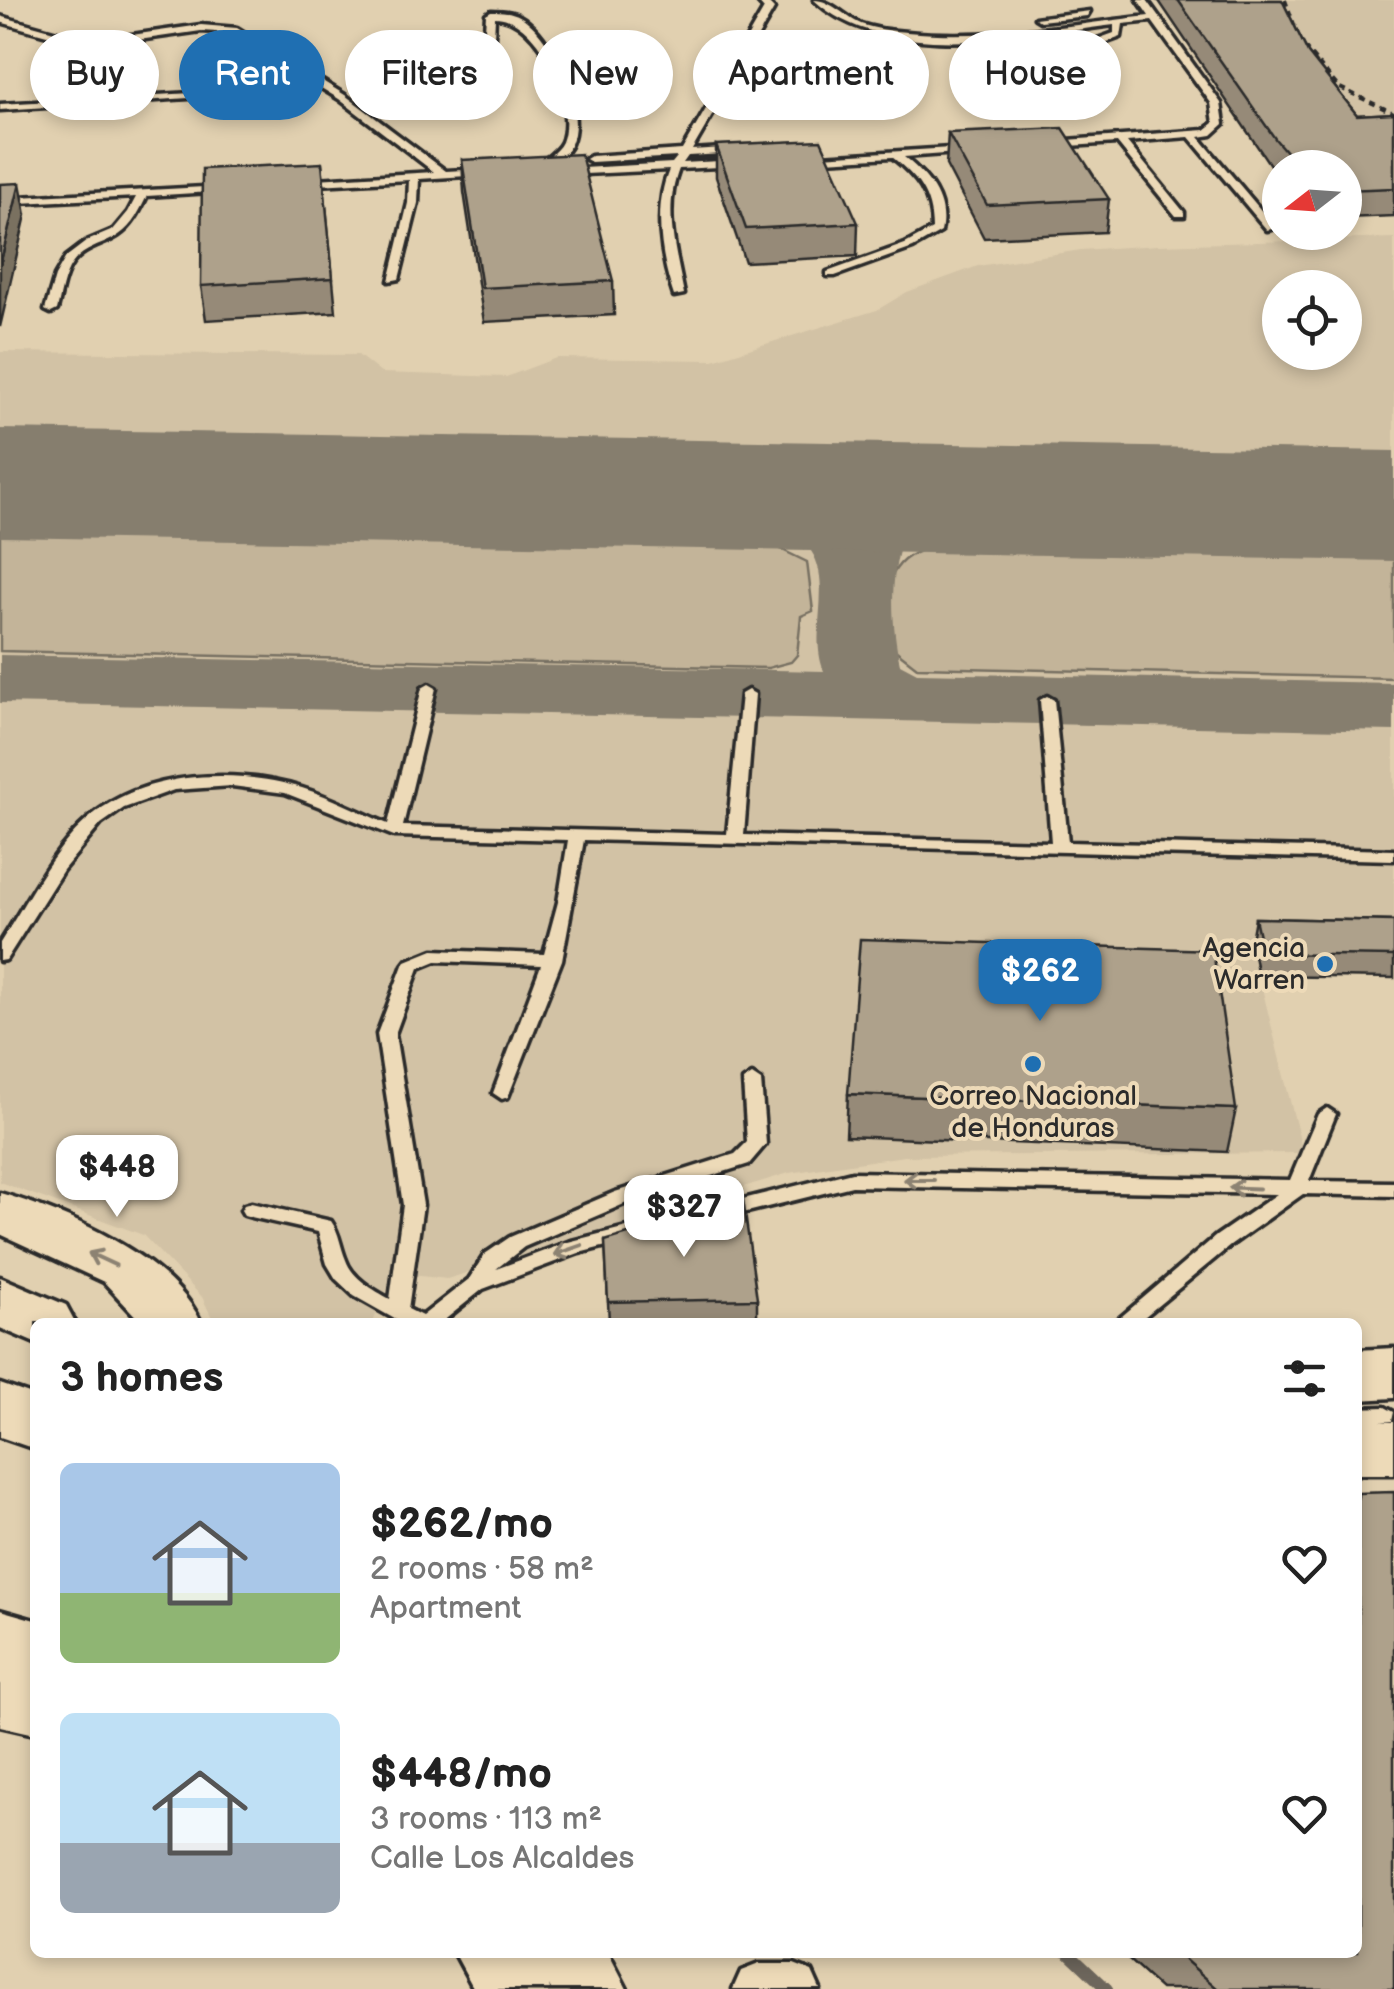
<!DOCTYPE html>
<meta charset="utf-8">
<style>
body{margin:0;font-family:"Balsamiq Sans",sans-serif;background:#f2f2f2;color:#222;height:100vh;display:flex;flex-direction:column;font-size:38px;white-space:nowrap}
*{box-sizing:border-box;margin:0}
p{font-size:32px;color:#767676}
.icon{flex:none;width:55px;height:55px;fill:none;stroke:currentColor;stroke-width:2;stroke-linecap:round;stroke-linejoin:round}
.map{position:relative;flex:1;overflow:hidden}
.drawer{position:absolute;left:30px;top:1318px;width:1332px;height:640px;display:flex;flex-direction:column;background:#fff;border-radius:15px;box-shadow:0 5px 15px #0003}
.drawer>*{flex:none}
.top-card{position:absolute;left:30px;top:30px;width:1335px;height:90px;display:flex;gap:20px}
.needle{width:65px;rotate:253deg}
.buttons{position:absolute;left:1262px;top:150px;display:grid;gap:20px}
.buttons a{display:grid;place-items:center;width:100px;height:100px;border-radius:50%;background:#fff;box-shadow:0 5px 15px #0003;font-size:50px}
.price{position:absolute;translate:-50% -85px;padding:0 22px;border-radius:20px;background:#fff;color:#222;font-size:32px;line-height:65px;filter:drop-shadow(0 2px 5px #0008)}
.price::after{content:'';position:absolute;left:50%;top:60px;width:30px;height:22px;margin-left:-15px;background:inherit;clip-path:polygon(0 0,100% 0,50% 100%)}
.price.selected{background:#1f6fb2;color:#fff}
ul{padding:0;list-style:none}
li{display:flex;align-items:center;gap:30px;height:250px;padding:0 30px}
li span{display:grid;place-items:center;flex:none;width:280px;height:200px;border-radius:15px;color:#555}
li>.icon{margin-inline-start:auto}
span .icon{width:120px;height:120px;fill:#fffc;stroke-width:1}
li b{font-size:42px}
h2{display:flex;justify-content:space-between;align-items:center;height:120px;padding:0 30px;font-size:42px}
.tag{padding:0 35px;border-radius:45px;background:#fff;box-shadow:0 5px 15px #0003;font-size:35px;line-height:90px}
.tag.selected{background:#1f6fb2;color:#fff}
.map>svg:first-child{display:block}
.built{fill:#d2c2a5;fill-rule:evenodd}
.green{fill:#c3b499;stroke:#777062;stroke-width:2.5}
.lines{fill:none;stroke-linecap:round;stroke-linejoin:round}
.stream{stroke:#6d665b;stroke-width:12}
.taxiway{fill:#867e6e;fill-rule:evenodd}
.runway{fill:#867e6e;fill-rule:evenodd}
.service-casing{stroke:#2b2b2b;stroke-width:7}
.minor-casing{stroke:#2b2b2b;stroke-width:7}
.secondary-casing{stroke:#2b2b2b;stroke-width:7}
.primary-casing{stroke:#2b2b2b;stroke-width:7}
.path{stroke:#2b2b2b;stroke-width:4;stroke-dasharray:6 5;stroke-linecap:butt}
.service{fill:#eddab8;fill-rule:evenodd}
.minor{fill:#eddab8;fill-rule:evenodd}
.secondary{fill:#eddab8;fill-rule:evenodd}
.primary{fill:#eddab8;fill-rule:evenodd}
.wall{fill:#968a78;stroke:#2b2b2b;stroke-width:2.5}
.shaded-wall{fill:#7a7161;stroke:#2b2b2b;stroke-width:2.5}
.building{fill:#aea18b;stroke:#2b2b2b;stroke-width:2.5}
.oneway{stroke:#8c8272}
.poi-dot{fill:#1f6fb2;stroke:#eddab8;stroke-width:4}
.labels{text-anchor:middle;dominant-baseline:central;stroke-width:8;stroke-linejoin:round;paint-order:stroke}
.poi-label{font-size:28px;fill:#2b2b2b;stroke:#eddab8;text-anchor:end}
</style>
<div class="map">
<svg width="1394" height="1989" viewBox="0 0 1394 1989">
<rect width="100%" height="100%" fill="#e1d0b0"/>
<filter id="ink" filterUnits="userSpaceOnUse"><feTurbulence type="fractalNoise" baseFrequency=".01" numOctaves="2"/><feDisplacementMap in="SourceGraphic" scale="20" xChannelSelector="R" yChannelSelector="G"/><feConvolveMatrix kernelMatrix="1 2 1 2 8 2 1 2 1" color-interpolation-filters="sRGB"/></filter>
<g filter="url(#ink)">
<path class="built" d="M1278,0H1394V120L1346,123Z
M1394,238V978L1259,976L1303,1153L904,1156L789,1173L447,1279L394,1273L373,1322H214L202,1297L143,1235L0,1182V352L358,355L381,373L506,377L556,358L713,360L877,310L907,292L978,266L1081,250L1158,245ZM1280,288H1345V352H1280Z"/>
<path class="green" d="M0,530L770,544L807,562L813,611L801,616L797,655L791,662L768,668L0,651Z
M924,545L1394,553V678L917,667L890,646C885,607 879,564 923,550Z"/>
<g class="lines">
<path class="stream" d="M1068,1952L1107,1989"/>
<path class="taxiway" d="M729,474L813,494L854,513C887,483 953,473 995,484L1006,499L995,514L931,527L899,551C890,586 892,628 900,664L917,673L1394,683V731L0,703V655L824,671C809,635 831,590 814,556C791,512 719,532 693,495L704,480Z"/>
<path class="runway" d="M0,429L1394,451V561L0,537Z"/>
<g class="service-casing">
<path id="service" d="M756,0H765L774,9L692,150L739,147L744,150L739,153L688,156L683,163L738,160L743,163L738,166L679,169C663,210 676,252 684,294L674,296C661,258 653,208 669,170L564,175L559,172L564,169L672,163L677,157L591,162L586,159L591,156L682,150L764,9Z
M814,0C831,0 845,17 861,24C875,29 892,31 907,32C988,40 1069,25 1149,16L1138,0H1147L1221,103L1224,124L1212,135L1199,137L1276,228L1267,230L1189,137L1127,142L1184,212V216H1176L1117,143L1053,147L1048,144L1053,141L1205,130L1214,123L1211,103L1152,21L1123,24L1121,37L1091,48L1010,58L1005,55L1007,53L1089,42L1114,33V25C1026,36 885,66 814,0Z
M491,11C505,11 517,12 528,22C555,44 586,110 571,144C566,156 552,163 543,171L534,169C542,160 557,153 562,142C577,105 539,17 495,17L492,78L458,105L450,103L482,77L486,14Z
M1090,11L1087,16L1040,21L1035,18Z
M0,16L90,41L201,25L237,28L345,95L446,171L483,169L488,172L483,175L419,179L418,203L399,279L389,281L408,203L409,180L299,186L294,183L299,180L434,172L339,99L232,33L201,31L90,47L0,22Z
M192,93L194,95L189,98L0,110V104Z
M967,147L972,150L971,152L904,157C928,176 948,200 941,232L913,248L835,276H827V272L905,244L932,229C932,195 917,177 892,157L809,162L804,159L805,157Z
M223,186L228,189L227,191L147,196C140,210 133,226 119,235C103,246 84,247 72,264C63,277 61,295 57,310L51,313L45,310L55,276L66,257L87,241L113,230L128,212L136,197L0,204V198Z
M429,684L436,688L403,826L727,834L741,694L748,690L755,694L744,835L1051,842L1040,700L1047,696L1054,700L1068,842L1394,850V860L584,840L562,960L508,1097L502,1099L493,1093L541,965L436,961L419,968L395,1034L423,1205L408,1309L422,1316L469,1279L485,1254L510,1237L615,1192L735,1154L747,1142L743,1081L752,1075L761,1081L766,1144L749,1164L629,1202L524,1247L496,1269L568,1242L654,1220L661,1222L664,1227L661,1232L579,1253L483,1289L442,1322H400L354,1296L336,1279L327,1264L318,1232L251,1217L244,1215L241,1210L244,1205L251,1203L331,1221C340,1234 340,1246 346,1260C352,1278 374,1290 390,1299L403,1205L377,1034L403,965L406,961L433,950L544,954L558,902L568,840L394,836L285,793L232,786L174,790L124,808L101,824L63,870L6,960L0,961V943C27,901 51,851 89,818C145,770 236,768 302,788C332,797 359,812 388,824L422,688Z
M1327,1108L1336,1114L1309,1181L1394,1182V1196L1303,1194L1230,1246L1138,1322H1115L1216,1236L1277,1194L852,1186L723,1218L716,1216L713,1211L716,1206L723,1204L852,1172L1290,1180L1318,1114Z
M1385,1407L1394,1412L1392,1421L1358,1424V1408Z"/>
</g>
<g class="minor-casing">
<path id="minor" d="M759,1964H794L812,1971L820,1989H733L741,1971Z"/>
</g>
<g class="secondary-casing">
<path id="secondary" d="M0,1193C68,1213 170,1256 201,1322H141L104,1282L0,1234Z
M0,1670L35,1678V1734L0,1726Z
M454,1952H531L534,1957L532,1952H608L627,1989H551L549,1985L550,1989H474Z"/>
</g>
<g class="primary-casing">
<path id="primary" d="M0,1277L66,1305L75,1322H35V1343L0,1328Z
M1394,1348V1398L1358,1400V1350Z
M0,1384L35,1396V1449L0,1437Z
M1358,1422H1394V1474H1358Z
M0,1610L35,1620V1682L0,1672Z"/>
</g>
<path class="path" d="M1285,0L1295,27
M1304,47L1338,87L1394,113"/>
<use href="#service" class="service"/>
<use href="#minor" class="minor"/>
<use href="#secondary" class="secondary"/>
<use href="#primary" class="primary"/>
</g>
<path class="wall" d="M1156,0H1282L1308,53L1357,115L1394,113V216L1345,218V168H1280V177L1272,168L1159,1Z
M948,133L1109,199L1105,232L984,238L946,165Z
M716,145L858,223L857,256L745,262L716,177Z
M462,160L613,281L614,315L484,322L464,192Z
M322,163L336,312L206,320L201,286Z
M1255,918L1394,921V978L1258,976L1251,940Z
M848,1094L1236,1109L1227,1152L846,1136Z
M605,1241L757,1299V1322H609Z
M1120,1952H1358L1394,1989H1161Z"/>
<path class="shaded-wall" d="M20,183L26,215L0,327V265Z"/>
<path class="building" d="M1178,0H1282L1308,53L1357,115L1394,113V188L1345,190V168H1300L1276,140Z
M1063,128L1109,199L987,205L948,133Z
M821,140L858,223L746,229L716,145Z
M581,154L613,281L482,288L462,160Z
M322,163L333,278L201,286L202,169Z
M20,183L0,265V184Z
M1255,918L1394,921V956L1263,954Z
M860,939L1213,950L1236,1109L848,1094Z
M743,1199L757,1299L608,1302L605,1241Z
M1394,1492V1989H1218L1176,1952H1358V1493Z"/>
<defs><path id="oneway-shaft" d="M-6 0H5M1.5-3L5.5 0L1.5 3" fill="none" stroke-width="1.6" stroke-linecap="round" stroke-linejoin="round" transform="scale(2.5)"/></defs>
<g class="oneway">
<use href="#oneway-shaft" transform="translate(919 1180) rotate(-180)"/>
<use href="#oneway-shaft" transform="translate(1244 1188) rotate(-178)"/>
<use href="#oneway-shaft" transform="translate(568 1250) rotate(161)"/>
<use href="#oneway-shaft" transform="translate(102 1259) rotate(-155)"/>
</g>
</g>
<g class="poi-dot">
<circle cx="1325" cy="964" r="10"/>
<circle cx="1033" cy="1064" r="10"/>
</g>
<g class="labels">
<g class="poi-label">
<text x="1305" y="948">Agencia<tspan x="1305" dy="32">Warren</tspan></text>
<text x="1033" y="1096" text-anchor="middle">Correo Nacional<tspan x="1033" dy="32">de Honduras</tspan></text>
</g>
</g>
</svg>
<div class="buttons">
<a><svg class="needle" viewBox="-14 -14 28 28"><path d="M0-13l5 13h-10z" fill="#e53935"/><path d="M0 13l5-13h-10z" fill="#767676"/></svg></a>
<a><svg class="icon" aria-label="locate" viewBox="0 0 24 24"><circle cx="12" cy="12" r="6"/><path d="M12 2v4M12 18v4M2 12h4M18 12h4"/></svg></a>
</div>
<b class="price selected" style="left:1040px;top:1024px">$262</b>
<b class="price" style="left:117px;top:1220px">$448</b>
<b class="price" style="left:684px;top:1260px">$327</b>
<div class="top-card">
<a class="tag">Buy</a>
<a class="tag selected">Rent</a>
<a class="tag">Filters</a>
<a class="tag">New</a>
<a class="tag">Apartment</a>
<a class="tag">House</a>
</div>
<section class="drawer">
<h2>3 homes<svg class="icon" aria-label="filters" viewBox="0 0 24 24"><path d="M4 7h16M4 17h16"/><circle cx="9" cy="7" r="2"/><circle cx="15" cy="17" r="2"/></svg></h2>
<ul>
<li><span style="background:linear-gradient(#a9c7e8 65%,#8fb573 0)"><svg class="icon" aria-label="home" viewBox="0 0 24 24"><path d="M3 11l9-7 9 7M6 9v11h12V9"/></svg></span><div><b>$262/mo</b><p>2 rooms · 58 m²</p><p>Apartment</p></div><svg class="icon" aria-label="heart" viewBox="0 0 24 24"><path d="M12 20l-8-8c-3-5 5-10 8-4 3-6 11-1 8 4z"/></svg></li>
<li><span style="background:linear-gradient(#bfe0f5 65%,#9aa5b1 0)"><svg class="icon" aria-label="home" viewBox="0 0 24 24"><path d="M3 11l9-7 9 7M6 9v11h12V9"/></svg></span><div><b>$448/mo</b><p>3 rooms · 113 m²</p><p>Calle Los Alcaldes</p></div><svg class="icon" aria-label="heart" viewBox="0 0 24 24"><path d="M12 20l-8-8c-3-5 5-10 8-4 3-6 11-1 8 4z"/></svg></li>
</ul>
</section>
</div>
